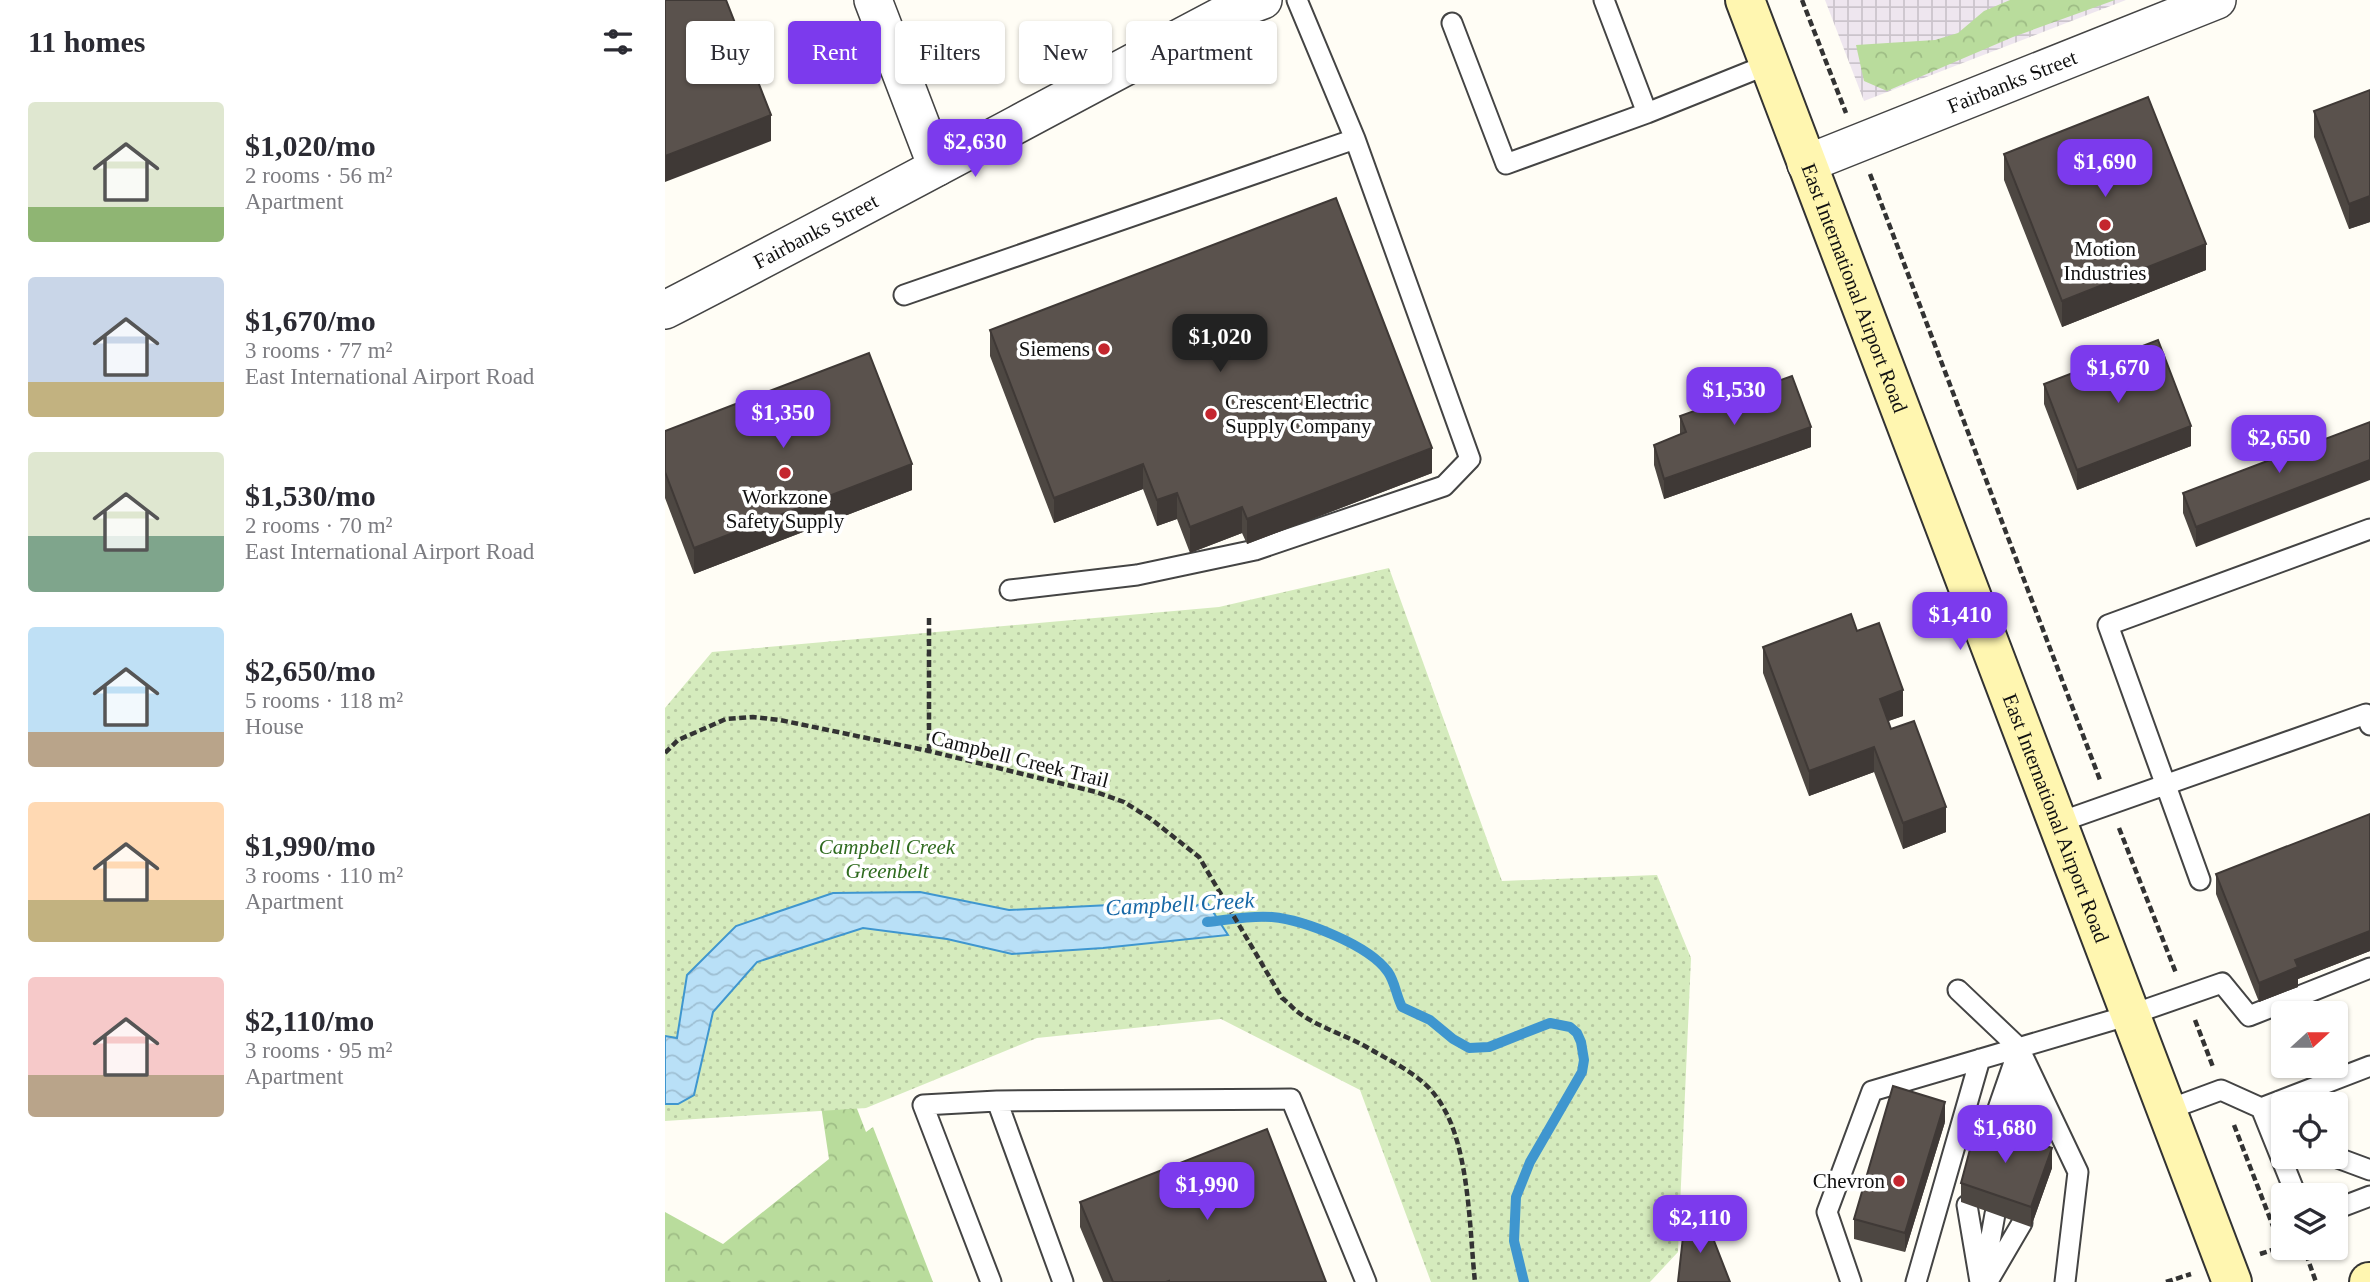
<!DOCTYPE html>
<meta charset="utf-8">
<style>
body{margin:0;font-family:"Times New Roman",serif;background:#f2f2f3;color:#2b2b33;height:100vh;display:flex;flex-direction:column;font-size:26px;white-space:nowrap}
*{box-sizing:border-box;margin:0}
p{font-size:23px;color:#7c7c81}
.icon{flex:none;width:38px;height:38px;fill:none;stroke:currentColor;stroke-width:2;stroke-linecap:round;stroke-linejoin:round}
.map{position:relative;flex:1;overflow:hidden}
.sheet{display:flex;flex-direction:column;background:#fff;width:665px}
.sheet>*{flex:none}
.guide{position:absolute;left:21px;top:21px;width:665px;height:63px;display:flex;gap:14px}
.needle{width:46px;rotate:69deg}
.tools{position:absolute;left:1606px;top:1001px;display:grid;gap:14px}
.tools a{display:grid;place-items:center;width:77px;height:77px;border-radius:7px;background:#fff;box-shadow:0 2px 5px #0004;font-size:35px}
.price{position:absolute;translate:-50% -60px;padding:0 16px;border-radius:14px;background:#7c3aed;color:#fff;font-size:23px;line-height:46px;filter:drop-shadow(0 2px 4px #0008)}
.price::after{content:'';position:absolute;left:50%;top:42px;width:21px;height:16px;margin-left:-10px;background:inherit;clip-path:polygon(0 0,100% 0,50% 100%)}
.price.active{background:#222;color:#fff}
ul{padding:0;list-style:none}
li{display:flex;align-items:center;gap:21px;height:175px;padding:0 28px}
li span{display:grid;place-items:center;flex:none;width:196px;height:140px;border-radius:7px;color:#555}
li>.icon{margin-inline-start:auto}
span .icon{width:84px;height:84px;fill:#fffc;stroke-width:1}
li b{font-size:30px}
h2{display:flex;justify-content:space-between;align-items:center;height:84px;padding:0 28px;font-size:30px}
.pill{padding:0 24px;border-radius:7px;background:#fff;box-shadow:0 2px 5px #0004;font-size:24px;line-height:63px}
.pill.active{background:#7c3aed;color:#fff}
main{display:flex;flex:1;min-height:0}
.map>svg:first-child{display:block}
.industrial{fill:url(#industrial-grid)}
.forest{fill:url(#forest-crowns)}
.park{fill:url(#park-dots)}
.water{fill:url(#water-waves);stroke:#3f96cf;stroke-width:2}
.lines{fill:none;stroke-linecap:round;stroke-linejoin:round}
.stream{stroke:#3f96cf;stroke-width:10}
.lane-casing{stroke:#444;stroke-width:23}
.street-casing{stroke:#444;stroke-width:40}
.secondary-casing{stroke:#333;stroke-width:42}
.path{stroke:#333;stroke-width:4.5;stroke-dasharray:7 3.5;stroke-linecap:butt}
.lane{stroke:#fff;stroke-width:19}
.street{stroke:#fff;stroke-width:37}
.secondary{stroke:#fff6b0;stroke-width:38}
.wall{fill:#4d4742}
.shaded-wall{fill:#3f3936}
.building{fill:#5a524d;stroke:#3f3936;stroke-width:2}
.poi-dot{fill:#c4262e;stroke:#fff;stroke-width:2.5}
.labels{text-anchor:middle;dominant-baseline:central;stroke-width:7;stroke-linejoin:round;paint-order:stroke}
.street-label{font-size:21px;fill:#111;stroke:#fff}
.poi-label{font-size:21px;fill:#111;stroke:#fff}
.park-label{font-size:21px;font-style:italic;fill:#2f6b1f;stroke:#fff}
.water-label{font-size:23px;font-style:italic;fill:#1768a6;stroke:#fff}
</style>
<main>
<section class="sheet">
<h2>11 homes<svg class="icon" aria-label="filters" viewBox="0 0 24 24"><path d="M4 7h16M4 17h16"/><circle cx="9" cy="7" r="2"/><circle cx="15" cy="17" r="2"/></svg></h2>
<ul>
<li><span style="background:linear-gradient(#dfe7d0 75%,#8fb573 0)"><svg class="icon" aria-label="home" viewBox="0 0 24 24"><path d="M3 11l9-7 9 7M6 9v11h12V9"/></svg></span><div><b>$1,020/mo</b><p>2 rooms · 56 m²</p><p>Apartment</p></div></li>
<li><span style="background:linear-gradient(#c9d6e8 75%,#c2b280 0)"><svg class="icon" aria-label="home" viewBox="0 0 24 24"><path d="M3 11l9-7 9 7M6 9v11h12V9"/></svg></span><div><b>$1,670/mo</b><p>3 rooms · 77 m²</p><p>East International Airport Road</p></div></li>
<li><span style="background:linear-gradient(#dfe7d0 60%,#7fa58c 0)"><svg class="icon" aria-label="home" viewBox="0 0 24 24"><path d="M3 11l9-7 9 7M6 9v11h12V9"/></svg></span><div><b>$1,530/mo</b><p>2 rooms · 70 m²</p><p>East International Airport Road</p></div></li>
<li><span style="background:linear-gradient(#bfe0f5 75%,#b9a48a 0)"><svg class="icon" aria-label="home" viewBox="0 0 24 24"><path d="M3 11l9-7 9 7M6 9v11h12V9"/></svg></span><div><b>$2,650/mo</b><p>5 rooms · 118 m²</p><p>House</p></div></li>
<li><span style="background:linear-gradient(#ffd9b3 70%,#c2b280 0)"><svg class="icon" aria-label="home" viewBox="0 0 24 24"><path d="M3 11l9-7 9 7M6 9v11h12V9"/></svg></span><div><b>$1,990/mo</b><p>3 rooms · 110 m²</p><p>Apartment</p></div></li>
<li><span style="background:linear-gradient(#f6c9c9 70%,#b9a48a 0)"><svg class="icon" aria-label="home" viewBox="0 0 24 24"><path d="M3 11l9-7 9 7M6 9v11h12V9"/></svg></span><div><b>$2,110/mo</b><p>3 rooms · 95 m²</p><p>Apartment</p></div></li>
</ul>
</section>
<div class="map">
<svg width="1705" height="1282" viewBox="0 0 1705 1282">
<defs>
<pattern id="industrial-grid" width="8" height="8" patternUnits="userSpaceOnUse" patternTransform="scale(1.75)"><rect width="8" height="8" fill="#eee6ef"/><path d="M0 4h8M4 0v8" fill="none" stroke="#cbc4cc"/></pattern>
<pattern id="forest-crowns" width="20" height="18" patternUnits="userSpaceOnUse" patternTransform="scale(1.75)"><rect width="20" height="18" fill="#b9dc9c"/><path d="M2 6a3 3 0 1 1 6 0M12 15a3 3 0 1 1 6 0" fill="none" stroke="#9ebc85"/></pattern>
<pattern id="park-dots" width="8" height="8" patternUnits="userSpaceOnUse" patternTransform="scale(1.75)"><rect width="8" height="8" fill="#d5ebbd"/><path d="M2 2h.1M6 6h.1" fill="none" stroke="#b6c8a1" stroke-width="1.8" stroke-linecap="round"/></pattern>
<pattern id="water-waves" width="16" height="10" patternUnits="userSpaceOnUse" patternTransform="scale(1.75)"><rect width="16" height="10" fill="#b9e0f7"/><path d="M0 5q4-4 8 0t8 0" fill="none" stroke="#9ebfd3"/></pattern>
</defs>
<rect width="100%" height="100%" fill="#fffdf5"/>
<path class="industrial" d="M1160,0H1461L1199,101Z"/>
<path class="forest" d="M1345,0H1450L1348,37L1222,91L1199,81L1191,45L1270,40L1293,33L1319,11Z
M371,1028L189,1101L201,1132L208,1127L268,1282H0V1212L58,1244L164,1159L150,1066Z"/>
<path class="park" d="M724,568L837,881L992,875L1026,958L1013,1252L985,1282H766L695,1090L556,1019L372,1038L201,1108L0,1121V708L47,652L554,607Z"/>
<path class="water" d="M255,892L344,910L445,905L527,908L541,901L563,935L438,948L347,954L282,939L198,928L92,962L48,1012L29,1095L13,1104H0V1036L12,1038L22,975L71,926L168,893Z"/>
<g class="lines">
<path class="stream" d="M542,922C563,920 585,915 607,917C639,920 704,945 723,972C730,982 731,995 737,1007L765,1020L788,1039L804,1048L824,1047L885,1023L905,1027L912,1033L916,1042L919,1060L917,1072L865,1162L851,1197L849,1241L859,1282"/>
<g class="lane-casing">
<path id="lane" d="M939,0L982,113L1104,64
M787,23L841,164L982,113
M239,295L690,139
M345,590L472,575L590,550L779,486L805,459L690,139L632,0
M1392,823L1701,714L1705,725
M1535,880L1443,625L1705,529
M1293,990L1354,1048L1413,1172L1400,1282
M332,1101L398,1282
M1502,1110L1556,1090L1596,1108
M1320,1146L1354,1048L1371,1163
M1345,1154L1351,1084
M1670,1157L1705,1170
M1631,1195L1596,1108L1705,1066
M1302,1205L1315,1282
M1671,1209L1705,1196
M1319,1275L1330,1214
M1323,1281L1357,1223
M326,1282L258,1105L332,1101L626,1099L701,1282
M1186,1282L1162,1212L1207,1091L1465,1015L1557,983L1584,1016L1705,968
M1251,1282L1315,1059"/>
</g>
<g class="street-casing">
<g id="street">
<path d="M208,0L272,167"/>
<path id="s1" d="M1141,164L1552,0"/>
<path id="s2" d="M0,310C187,214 372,113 558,15L598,0"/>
</g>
</g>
<g class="secondary-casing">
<g id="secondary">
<path id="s3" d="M1080,0L1567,1282"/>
<path d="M1704,1282H1705"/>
</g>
</g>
<path class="path" d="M1137,0L1181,113
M1205,174L1435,780
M264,751V616
M0,753L13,740L61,719L88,717L115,720L264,751L431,792L459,802L486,819L534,857L617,998C624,1003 630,1011 637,1015C658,1029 683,1036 705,1049C727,1062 754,1074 770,1095C805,1139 804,1227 810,1282
M1454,828L1511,973
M1530,1020L1548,1067
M1569,1125L1616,1247
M1595,1254L1616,1247L1633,1253L1655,1254
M1641,1254L1651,1282
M1501,1282L1526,1274"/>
<use href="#lane" class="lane"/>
<use href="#street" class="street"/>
<use href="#secondary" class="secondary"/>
</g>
<path class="wall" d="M1705,90V222L1684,229L1649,137V111Z
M1339,154L1541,270L1397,327L1339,180Z
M325,330L767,473L582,544L577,533L525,553L512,519L492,526L478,489L389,523L325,356Z
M1379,384L1526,446L1412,490L1379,404Z
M1015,416L1146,447L999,499L989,465V445L1015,434Z
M1705,422L1531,547L1518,513V493Z
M0,431L247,490L29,574L0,498Z
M1192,631L1238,716L1223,721L1226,729L1281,832L1238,849L1209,772L1144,796L1098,673V647Z
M1705,814V951L1633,979V987L1594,1002L1551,894V874Z
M1280,1122L1240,1252L1189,1239V1219Z
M1387,1168L1366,1227L1296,1202V1183Z
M415,1202L661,1282H438L415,1227Z"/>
<path class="shaded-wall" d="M106,115V141L0,182V156Z
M1705,196V222L1684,229V204Z
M1541,244V270L1397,327V301Z
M1526,426V446L1412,490V470Z
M1146,427V447L999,499V479Z
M767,448V473L582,544V519Z
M1705,460V480L1531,547V527Z
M247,464V490L29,574V548Z
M478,464V489L389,523V498Z
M512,493V519L492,526V500Z
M577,507V533L525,553V527Z
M1238,690V716L1215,724V699Z
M1209,747V772L1144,796V771Z
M1281,807V832L1238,849V823Z
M1705,931V951L1633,979V987L1594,1002V983L1630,960Z
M1280,1102V1122L1240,1252V1233Z
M1387,1148V1168L1366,1227V1207Z"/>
<path class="building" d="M0,0H61L106,115L0,156Z
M1705,90V196L1684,204L1649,111Z
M1483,97L1541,244L1397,301L1339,154Z
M671,198L767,448L582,519L577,507L525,527L512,493L492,500L478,464L389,498L325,330Z
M1493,340L1526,426L1412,470L1379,384Z
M204,353L247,464L29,548L0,472V431Z
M1127,376L1146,427L999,479L989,445L1021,432L1015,416Z
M1705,422V460L1531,527L1518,493Z
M1186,614L1192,631L1214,623L1238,690L1215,699L1226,729L1249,721L1281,807L1238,823L1209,747L1144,771L1098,647Z
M1705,814V931L1630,960L1633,967L1594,983L1551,874Z
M1228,1086L1280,1102L1240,1233L1189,1219Z
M1312,1123L1387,1148L1366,1207L1296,1183Z
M602,1129L661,1282H504V1281L501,1282H448L415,1202Z
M1028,1214L1044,1228L1065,1282H1013L1019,1228Z"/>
<g class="poi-dot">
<circle cx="1440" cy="225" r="7"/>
<circle cx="439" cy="349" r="7"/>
<circle cx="546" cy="414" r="7"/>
<circle cx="120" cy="473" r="7"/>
<circle cx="1234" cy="1181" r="7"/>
</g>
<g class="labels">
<g class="street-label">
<text stroke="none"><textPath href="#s1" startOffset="222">Fairbanks Street</textPath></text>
<text stroke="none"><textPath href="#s2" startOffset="170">Fairbanks Street</textPath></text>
<text stroke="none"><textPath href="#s3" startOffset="308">East International Airport Road</textPath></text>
<text transform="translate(355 759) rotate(14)">Campbell Creek Trail</text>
<text stroke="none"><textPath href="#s3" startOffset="875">East International Airport Road</textPath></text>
</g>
<g class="poi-label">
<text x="1440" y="249">Motion<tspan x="1440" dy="24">Industries</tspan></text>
<text x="425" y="349" text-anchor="end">Siemens</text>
<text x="560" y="402" text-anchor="start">Crescent Electric<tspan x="560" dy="24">Supply Company</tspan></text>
<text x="120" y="497">Workzone<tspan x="120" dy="24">Safety Supply</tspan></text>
<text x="1220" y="1181" text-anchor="end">Chevron</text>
</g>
<g class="park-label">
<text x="222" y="847">Campbell Creek<tspan x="222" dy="24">Greenbelt</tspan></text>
</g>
<g class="water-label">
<text transform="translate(515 904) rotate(-3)">Campbell Creek</text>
</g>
</g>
</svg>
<div class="tools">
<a><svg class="needle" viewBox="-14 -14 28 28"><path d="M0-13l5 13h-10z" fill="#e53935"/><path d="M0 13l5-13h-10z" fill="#7c7c81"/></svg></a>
<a><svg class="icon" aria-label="locate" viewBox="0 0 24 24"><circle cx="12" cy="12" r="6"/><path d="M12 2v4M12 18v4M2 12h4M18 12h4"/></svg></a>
<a><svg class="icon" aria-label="layers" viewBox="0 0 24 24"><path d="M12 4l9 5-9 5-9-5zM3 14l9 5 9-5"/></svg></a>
</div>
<b class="price" style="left:310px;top:179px">$2,630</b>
<b class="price" style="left:1440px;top:199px">$1,690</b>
<b class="price active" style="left:555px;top:374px">$1,020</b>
<b class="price" style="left:1453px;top:405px">$1,670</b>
<b class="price" style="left:1069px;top:427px">$1,530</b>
<b class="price" style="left:118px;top:450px">$1,350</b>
<b class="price" style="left:1614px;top:475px">$2,650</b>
<b class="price" style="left:1295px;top:652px">$1,410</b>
<b class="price" style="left:1340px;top:1165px">$1,680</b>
<b class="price" style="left:542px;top:1222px">$1,990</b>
<b class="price" style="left:1035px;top:1255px">$2,110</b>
<div class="guide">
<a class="pill">Buy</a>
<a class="pill active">Rent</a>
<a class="pill">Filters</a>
<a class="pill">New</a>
<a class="pill">Apartment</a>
</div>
</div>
</main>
